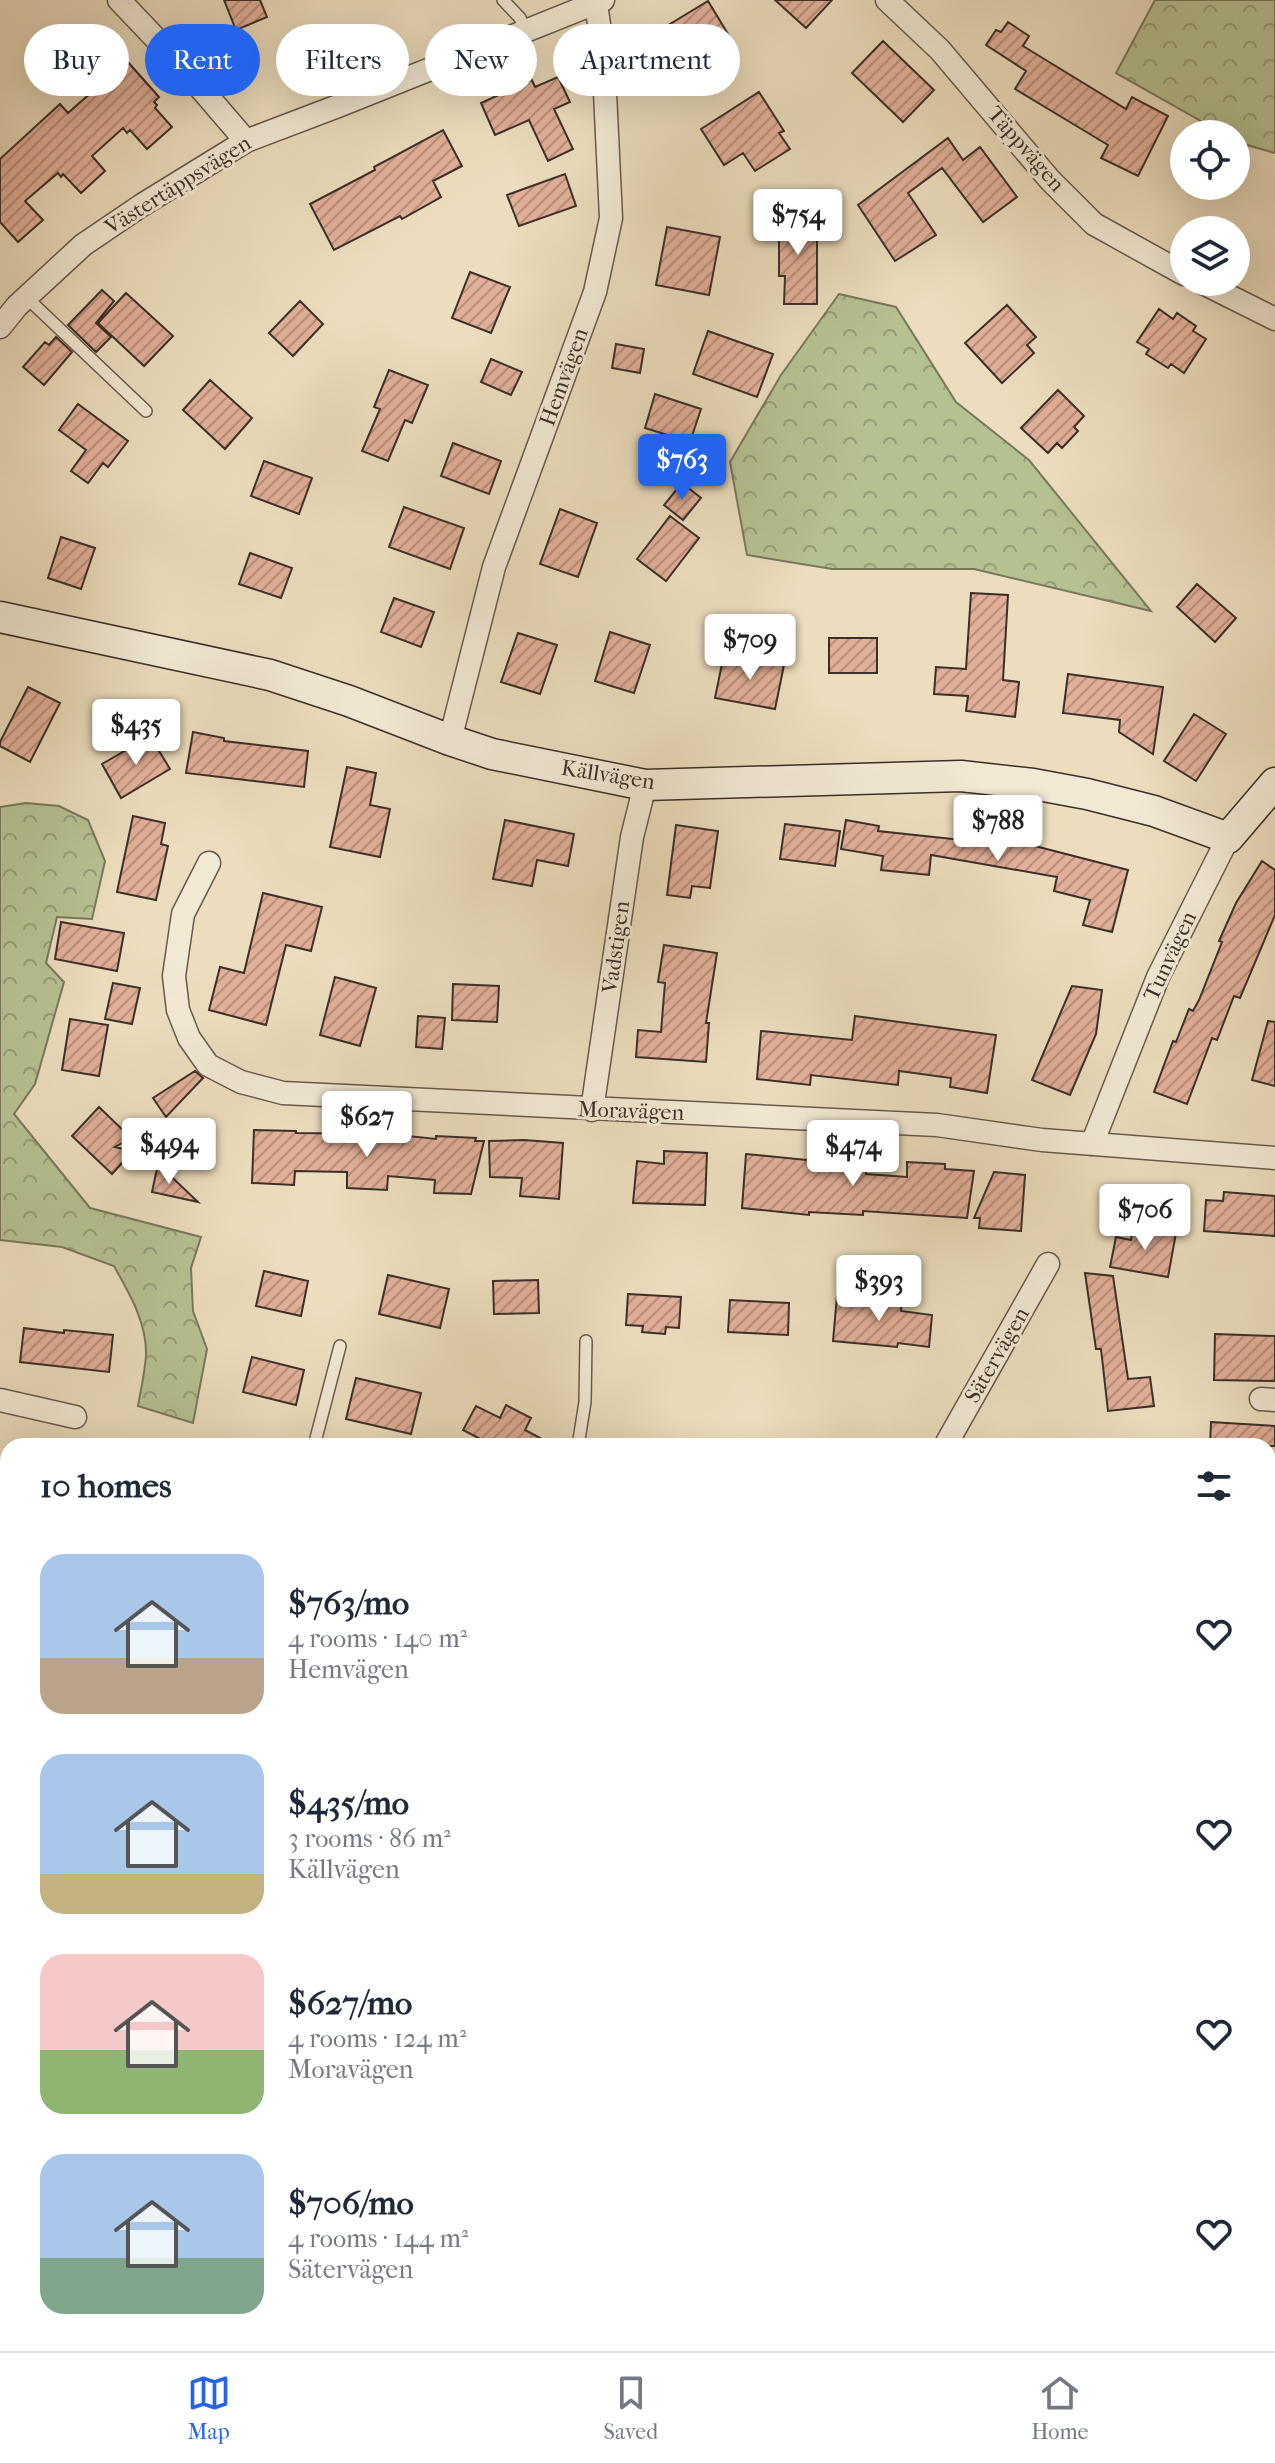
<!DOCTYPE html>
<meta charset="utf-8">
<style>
body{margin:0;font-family:"IM FELL French Canon",serif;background:#f6f6f7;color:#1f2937;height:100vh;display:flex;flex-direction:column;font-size:30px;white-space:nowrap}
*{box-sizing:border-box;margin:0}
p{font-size:26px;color:#747a83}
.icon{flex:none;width:44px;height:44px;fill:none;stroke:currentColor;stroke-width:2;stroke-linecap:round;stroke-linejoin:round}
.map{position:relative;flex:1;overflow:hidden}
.details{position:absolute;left:0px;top:1438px;width:1276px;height:914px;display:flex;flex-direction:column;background:#fff;border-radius:24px 24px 0 0;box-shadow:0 8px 32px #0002}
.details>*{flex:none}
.banner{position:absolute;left:24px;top:24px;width:800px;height:72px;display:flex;gap:16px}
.tools{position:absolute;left:1170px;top:120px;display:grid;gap:16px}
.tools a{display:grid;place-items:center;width:80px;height:80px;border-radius:50%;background:#fff;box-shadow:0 8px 32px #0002;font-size:40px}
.price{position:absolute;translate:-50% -68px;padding:0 18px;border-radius:8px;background:#fff;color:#222;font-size:26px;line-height:52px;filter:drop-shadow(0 2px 4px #0008)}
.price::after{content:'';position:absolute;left:50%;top:48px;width:24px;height:18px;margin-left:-12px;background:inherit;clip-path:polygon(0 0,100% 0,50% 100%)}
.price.active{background:#2563eb;color:#fff}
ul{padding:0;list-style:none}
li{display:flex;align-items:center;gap:24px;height:200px;padding:0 40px}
li span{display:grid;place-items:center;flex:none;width:224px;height:160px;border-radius:24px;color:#555}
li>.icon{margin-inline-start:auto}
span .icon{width:96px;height:96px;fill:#fffc;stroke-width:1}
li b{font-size:34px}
h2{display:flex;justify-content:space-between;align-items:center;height:96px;padding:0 40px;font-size:34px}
.tag{padding:0 28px;border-radius:36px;background:#fff;box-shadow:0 8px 32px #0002;font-size:28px;line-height:72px}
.tag.active{background:#2563eb;color:#fff}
.tabs{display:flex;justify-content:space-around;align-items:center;height:112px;border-top:2px solid #e0e1e3;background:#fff;font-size:22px;color:#747a83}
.tabs a{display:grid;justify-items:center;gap:4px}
.tabs .active{color:#2563eb}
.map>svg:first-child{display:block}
.forest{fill:url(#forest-crowns);stroke:#79785e;stroke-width:2}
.building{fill:url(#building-hatch);stroke:#3c2f29;stroke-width:2}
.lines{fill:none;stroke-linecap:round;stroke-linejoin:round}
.lane-casing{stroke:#685a4e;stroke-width:14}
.street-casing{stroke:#685a4e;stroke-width:25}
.secondary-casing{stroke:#3c2f29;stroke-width:33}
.lane{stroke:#f2e9d4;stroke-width:11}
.street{stroke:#f2e9d4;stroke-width:22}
.secondary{stroke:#f2e9d4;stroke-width:30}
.labels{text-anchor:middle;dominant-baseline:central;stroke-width:6;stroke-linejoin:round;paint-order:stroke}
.street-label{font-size:22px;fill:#3c2f29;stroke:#f2e9d4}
</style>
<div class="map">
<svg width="1275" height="2351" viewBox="0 0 1275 2351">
<defs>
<pattern id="forest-crowns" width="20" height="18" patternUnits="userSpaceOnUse" patternTransform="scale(2)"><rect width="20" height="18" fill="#b6c192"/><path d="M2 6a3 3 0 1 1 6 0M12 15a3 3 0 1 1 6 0" fill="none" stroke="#959d77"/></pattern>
<pattern id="building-hatch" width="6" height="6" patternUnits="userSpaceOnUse" patternTransform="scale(2)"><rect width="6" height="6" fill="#e2af98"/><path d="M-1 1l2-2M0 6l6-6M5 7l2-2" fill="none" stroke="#b88f7c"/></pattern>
</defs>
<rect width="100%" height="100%" fill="#ebddbd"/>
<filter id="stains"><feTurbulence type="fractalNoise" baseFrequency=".0025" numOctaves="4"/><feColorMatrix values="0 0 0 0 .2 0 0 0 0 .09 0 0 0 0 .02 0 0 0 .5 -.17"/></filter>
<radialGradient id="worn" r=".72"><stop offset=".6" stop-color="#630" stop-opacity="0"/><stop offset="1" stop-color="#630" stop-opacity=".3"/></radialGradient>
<path class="forest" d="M1155,0H1275V153L1240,143L1236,141V134H1224L1116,73Z
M839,294L896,307L956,402L1029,460L1151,611L974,569H832L747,555L730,462L781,375Z
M26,803L59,806L88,820L105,861L92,919L57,917L46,963L64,982L35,1084L14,1114L90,1208L201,1237L191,1268L193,1311L207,1349L193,1423L138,1406C141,1389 145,1372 146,1355C147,1323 129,1293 114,1266L62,1247L0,1240V807Z
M1275,1837V2336L1265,2351H854L857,2344H1268V1839Z"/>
<path class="building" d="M224,0H260L267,17L236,30Z
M775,0H832L806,28Z
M708,1L731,39L665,79L642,41Z
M1008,22L1029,36L1023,46L1126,109L1132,97L1168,116L1138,176L1101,158L1108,145L1015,89L1026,71L986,45L996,30L1001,32Z
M883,41L934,90L903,122L852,73Z
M127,61L159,97L154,102L157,105L155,108L172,127L147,149L130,130L127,133L123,128L92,156L105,171L81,193L63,174L61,177L58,173L25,201L43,220L18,242L0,222V159L60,104L68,113Z
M558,77L570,102L554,109L573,149L548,161L529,120L495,135L481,103L532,80L535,87Z
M759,92L784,131L779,133L790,149L755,171L743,153L724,165L701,129Z
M443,130L462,166L433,181L441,197L402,219L400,216L334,250L310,204L375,170L374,167Z
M948,138L963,160L980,147L1017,197L983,222L942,168L908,193L936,235L895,261L858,205Z
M565,174L576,206L519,226L507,195Z
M779,210L817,211L806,222L817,235V304H784L785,276H779Z
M667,227L720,237L709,295L656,285Z
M470,272L510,287L491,333L452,318Z
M102,290L114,301L96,323L111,337L96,352L68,325Z
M126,293L173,336L144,366L98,323Z
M300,301L323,324L293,356L269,333Z
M1007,305L1036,337L1027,345L1034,353L1002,383L965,343Z
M1159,309L1173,319L1177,313L1196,326L1193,331L1206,339L1184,373L1171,364L1168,368L1146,354L1149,349L1137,342Z
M708,331L773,354L757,397L693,374Z
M56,337L72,352L44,385L23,367L45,342L49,345Z
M616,344L644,349L640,373L612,368Z
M491,359L522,372L511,395L481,382Z
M389,370L428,385L412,423L405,420L388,461L362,451L380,409L374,407Z
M210,380L252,418L225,449L183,410Z
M1058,390L1084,416L1074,427L1078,431L1062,448L1057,443L1048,453L1021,428Z
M655,394L701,409L690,442L645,428Z
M78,404L128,441L108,467L103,463L88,483L71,471L86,450L59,430Z
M453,443L501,461L489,494L441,476Z
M264,461L312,478L299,514L251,496Z
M682,483L701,498L683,520L664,505Z
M404,507L464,528L450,569L389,547Z
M560,509L597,523L578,577L540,564Z
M670,516L699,538L666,581L637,559Z
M61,537L95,548L81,589L48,578Z
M250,553L292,568L281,598L239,584Z
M1197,584L1236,618L1215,642L1177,607Z
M971,593L1008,595L1003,680L1019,682L1015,717L966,711L968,696L934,694L936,667L966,669Z
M394,598L434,612L421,647L381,632Z
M610,632L650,645L634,693L595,681Z
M518,633L557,645L540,694L501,682Z
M829,638H877V673H829Z
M724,654L784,665L775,709L715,698Z
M1068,674L1163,687L1153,754L1119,732L1120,720L1063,713Z
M28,687L60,703L30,762L0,746V742Z
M1194,714L1226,734L1196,781L1164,761Z
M193,732L224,738V741L308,751L304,787L186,773Z
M150,736L170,769L121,798L102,764Z
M347,767L376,773L370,805L390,809L380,857L330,847Z
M133,816L165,823L161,844L168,846L156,900L117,892Z
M505,820L574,834L568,866L537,860L532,886L493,879Z
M846,820L879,826L878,831L971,841L974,826L1033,836L1031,845L1128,870L1112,932L1083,925L1090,900L1054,891L1057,877L931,855L929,875L881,870L883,856L841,849Z
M785,824L840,831L835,866L780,859Z
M676,825L718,831L710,888L692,886L690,898L667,895Z
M1262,861L1275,870V915L1240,998L1234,996L1217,1040L1212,1038L1187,1104L1154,1092L1173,1041L1176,1042L1189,1009L1193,1011L1199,1000L1222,942L1219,941L1236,903Z
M263,893L322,907L311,951L286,945L266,1025L209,1010L220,967L244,973Z
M61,922L124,933L117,971L55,959Z
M664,945L717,953L706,1023H709L706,1062L636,1057L638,1030L661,1032L665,983L658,982Z
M335,977L376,988L360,1046L320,1035Z
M113,983L140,988L132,1024L105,1019Z
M453,984L499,986L497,1022L452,1020Z
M1072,986L1102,990L1096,1034L1070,1095L1032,1080Z
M418,1016L445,1018L442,1049L416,1047Z
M855,1016L996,1035L987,1093L950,1087L951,1078L899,1071L898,1085L811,1075L810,1085L757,1079L761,1031L852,1040Z
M70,1019L108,1025L99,1076L62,1070Z
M1268,1021L1275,1022V1086L1252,1080Z
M195,1071L203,1078L166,1117L153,1098Z
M99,1107L131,1138L115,1147L133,1151L112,1174L72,1136Z
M254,1130L296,1131V1133L389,1134L436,1139V1136L476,1138L475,1141H484L471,1194L434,1193L435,1180L388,1176L387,1190L347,1188V1172L295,1171L294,1185L252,1183Z
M524,1140L563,1143L559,1199L520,1196L522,1178L490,1177L489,1141Z
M664,1151L707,1153L705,1205L633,1203L637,1161L664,1164Z
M746,1154L826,1162L827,1158L866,1161V1174L907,1177V1162L945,1164V1169L974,1171L967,1218L863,1211V1215L809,1212V1215L742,1208Z
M158,1164L198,1202L152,1192Z
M994,1172L1025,1175L1021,1231L979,1228L980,1218H974Z
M1224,1192L1275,1196V1236L1204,1231L1206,1200L1223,1201Z
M1133,1226L1176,1233L1168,1277L1110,1267L1116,1237L1131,1240Z
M264,1271L308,1281L301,1316L256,1306Z
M1085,1273L1113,1276L1128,1379L1150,1377L1154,1406L1108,1411L1101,1349H1096Z
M388,1275L449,1289L440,1328L379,1314Z
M538,1280L539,1313L494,1314L493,1281Z
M628,1294L681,1297L679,1328L666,1327L665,1334L642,1332L643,1326L626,1325Z
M837,1296L902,1302L901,1311L932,1315L929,1347L898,1343L897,1347L833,1341Z
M730,1300L789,1303L788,1335L728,1332Z
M24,1328L64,1333V1330L113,1335L109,1372L20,1362Z
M1215,1334L1275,1336V1381L1214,1380Z
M252,1357L304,1370L296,1405L243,1392Z
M356,1378L421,1393L411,1434L346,1419Z
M506,1405L531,1418L525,1430L555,1446H494L463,1430L476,1406L500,1418Z
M1211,1422L1275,1426V1446H1210Z"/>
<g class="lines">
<g class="lane-casing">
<path id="lane" d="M503,0L520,18L525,31
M26,297L146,411
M314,1446L340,1346
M578,1446L585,1402L586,1341
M0,1745L2,1733"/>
</g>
<g class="street-casing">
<path id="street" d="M119,0L179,63L246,141
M887,0L940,50L1050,180L1094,224L1184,274
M1201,282L1275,319
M0,327L17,306L83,245L142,205L246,141L338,106L603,0
M450,740L494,567L595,292L611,218L603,51L596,4
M209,863L183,914L174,976L178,1010L189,1038L208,1065L241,1082L283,1093L937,1125L1042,1140L1275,1158
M592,1110L632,837L645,785
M1092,1144L1158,977L1228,838
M1261,1399L1275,1400
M0,1400L75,1417
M945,1446L1048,1264
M1268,1629H1275
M0,1881L8,1883
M511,2351L514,2344"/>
</g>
<g class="secondary-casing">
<path id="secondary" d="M0,617L270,675L349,701L450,740L492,754L645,785L961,776L1033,784L1087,794L1154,811L1228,838L1275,783"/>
</g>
<use href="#lane" class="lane"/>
<use href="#street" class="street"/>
<use href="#secondary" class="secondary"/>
</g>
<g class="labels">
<g class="street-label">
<text transform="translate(1026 149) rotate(49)">Täppvägen</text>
<text transform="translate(178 185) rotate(-32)">Västertäppsvägen</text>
<text transform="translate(564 377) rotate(-70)">Hemvägen</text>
<text transform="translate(608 775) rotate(9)">Källvägen</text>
<text transform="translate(616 947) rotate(-82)">Vadstigen</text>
<text transform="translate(1170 956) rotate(-65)">Tunvägen</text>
<text transform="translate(631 1111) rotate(2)">Moravägen</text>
<text transform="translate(997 1355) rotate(-60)">Sätervägen</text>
</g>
</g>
<rect width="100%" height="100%" filter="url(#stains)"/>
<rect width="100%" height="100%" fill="url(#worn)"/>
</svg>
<div class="tools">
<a><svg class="icon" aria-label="locate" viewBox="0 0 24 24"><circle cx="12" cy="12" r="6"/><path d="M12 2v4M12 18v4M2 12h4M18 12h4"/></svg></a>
<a><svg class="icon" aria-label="layers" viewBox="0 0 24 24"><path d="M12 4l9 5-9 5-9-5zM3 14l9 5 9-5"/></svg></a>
</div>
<b class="price" style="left:798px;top:257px">$754</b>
<b class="price active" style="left:682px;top:502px">$763</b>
<b class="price" style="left:750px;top:682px">$709</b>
<b class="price" style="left:136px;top:767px">$435</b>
<b class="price" style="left:998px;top:863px">$788</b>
<b class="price" style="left:367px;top:1159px">$627</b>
<b class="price" style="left:169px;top:1186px">$494</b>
<b class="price" style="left:853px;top:1188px">$474</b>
<b class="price" style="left:1145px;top:1252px">$706</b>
<b class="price" style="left:879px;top:1323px">$393</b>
<div class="banner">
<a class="tag">Buy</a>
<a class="tag active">Rent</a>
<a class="tag">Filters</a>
<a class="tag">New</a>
<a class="tag">Apartment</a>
</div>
<section class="details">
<h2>10 homes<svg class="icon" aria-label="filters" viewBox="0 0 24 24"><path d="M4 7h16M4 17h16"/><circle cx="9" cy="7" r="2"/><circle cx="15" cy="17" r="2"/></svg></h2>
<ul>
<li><span style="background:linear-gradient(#a9c7e8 65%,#b9a48a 0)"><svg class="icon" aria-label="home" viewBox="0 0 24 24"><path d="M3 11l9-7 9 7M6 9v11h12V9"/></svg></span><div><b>$763/mo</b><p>4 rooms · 140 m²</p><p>Hemvägen</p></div><svg class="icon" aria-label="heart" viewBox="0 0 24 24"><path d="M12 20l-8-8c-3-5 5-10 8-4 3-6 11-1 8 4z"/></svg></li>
<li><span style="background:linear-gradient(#a9c7e8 75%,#c2b280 0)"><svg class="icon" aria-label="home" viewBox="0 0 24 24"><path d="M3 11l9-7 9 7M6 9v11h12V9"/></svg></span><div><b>$435/mo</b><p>3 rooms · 86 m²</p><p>Källvägen</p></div><svg class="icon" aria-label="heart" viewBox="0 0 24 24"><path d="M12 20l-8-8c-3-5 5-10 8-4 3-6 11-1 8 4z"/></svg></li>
<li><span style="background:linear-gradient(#f6c9c9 60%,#8fb573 0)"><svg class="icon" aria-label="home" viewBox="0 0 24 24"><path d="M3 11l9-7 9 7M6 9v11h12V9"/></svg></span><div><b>$627/mo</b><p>4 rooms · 124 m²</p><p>Moravägen</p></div><svg class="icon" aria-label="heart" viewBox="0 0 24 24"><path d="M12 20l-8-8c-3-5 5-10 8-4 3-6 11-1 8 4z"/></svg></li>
<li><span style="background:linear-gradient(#a9c7e8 65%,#7fa58c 0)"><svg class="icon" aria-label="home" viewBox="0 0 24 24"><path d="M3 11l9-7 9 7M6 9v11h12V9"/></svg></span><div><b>$706/mo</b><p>4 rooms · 144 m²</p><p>Sätervägen</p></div><svg class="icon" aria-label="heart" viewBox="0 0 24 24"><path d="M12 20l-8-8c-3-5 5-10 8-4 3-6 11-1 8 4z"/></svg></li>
</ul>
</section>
</div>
<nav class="tabs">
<a class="active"><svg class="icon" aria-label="map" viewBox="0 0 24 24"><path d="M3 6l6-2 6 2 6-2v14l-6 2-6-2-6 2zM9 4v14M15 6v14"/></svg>Map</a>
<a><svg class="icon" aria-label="saved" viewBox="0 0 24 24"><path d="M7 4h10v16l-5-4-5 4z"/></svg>Saved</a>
<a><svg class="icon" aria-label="home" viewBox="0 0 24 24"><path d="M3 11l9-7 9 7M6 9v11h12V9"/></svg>Home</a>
</nav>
